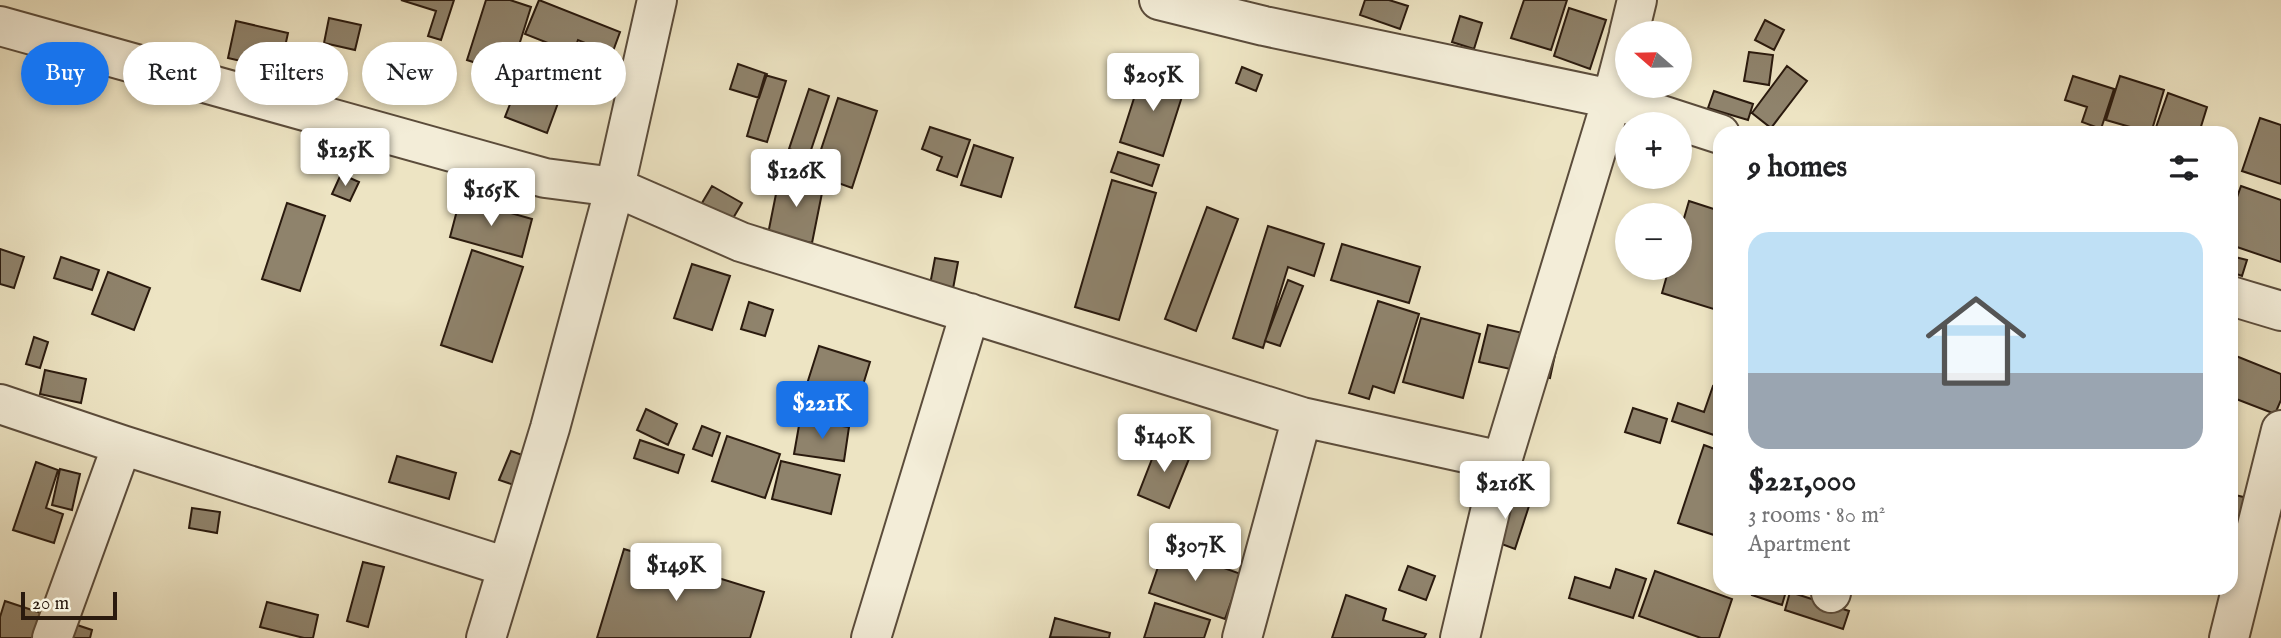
<!DOCTYPE html>
<meta charset="utf-8">
<style>
body{margin:0;font-family:"IM FELL English",serif;background:#f2f2f2;color:#202124;height:100vh;display:flex;flex-direction:column;font-size:26px;white-space:nowrap}
*{box-sizing:border-box;margin:0}
p{font-size:23px;color:#757577}
.icon{flex:none;width:38px;height:38px;fill:none;stroke:currentColor;stroke-width:2;stroke-linecap:round;stroke-linejoin:round}
.map{position:relative;flex:1;overflow:hidden}
.drawer{position:absolute;left:1713px;top:126px;width:525px;height:469px;display:flex;flex-direction:column;background:#fff;border-radius:21px;box-shadow:0 4px 10px #0003}
.drawer>*{flex:none}
.hud{position:absolute;left:21px;top:42px;width:665px;height:63px;display:flex;gap:14px}
.needle{width:46px;rotate:290deg}
.fabs{position:absolute;left:1615px;top:21px;display:grid;gap:14px}
.fabs a{display:grid;place-items:center;width:77px;height:77px;border-radius:50%;background:#fff;box-shadow:0 4px 10px #0003;font-size:35px}
.scale{position:absolute;left:21px;bottom:18px;width:96px;box-sizing:border-box;padding-left:7px;border:4px solid #2a1a0e;border-top:0;font-size:19px;line-height:24px;white-space:nowrap;color:#2a1a0e;-webkit-text-stroke:5px #f3edd8;paint-order:stroke}
.price{position:absolute;translate:-50% -60px;padding:0 16px;border-radius:7px;background:#fff;color:#222;font-size:23px;line-height:46px;filter:drop-shadow(0 2px 4px #0008)}
.price::after{content:'';position:absolute;left:50%;top:42px;width:21px;height:16px;margin-left:-10px;background:inherit;clip-path:polygon(0 0,100% 0,50% 100%)}
.price.active{background:#1a73e8;color:#fff}
ul{padding:0;list-style:none}
li{display:grid;align-content:center;gap:14px;height:371px;padding:0 35px}
li span{display:grid;place-items:center;height:217px;border-radius:21px;color:#555}
li>.icon{margin-inline-start:auto}
span .icon{width:126px;height:126px;fill:#fffc;stroke-width:1}
li b{font-size:30px}
h2{display:flex;justify-content:space-between;align-items:center;height:84px;padding:0 35px;font-size:30px}
.chip{padding:0 24px;border-radius:32px;background:#fff;box-shadow:0 4px 10px #0003;font-size:24px;line-height:63px}
.chip.active{background:#1a73e8;color:#fff}
.map>svg:first-child{display:block}
.building{fill:#8f836c;stroke:#2a1a0e;stroke-width:2}
.lines{fill:none;stroke-linecap:round;stroke-linejoin:round}
.street-casing{stroke:#5b4c3b;stroke-width:42}
.street{stroke:#f3edd8;stroke-width:38}
</style>
<div class="map">
<svg width="2281" height="638" viewBox="0 0 2281 638">
<rect width="100%" height="100%" fill="#ede4c3"/>
<filter id="stains"><feTurbulence type="fractalNoise" baseFrequency=".00286" numOctaves="4"/><feColorMatrix values="0 0 0 0 .2 0 0 0 0 .09 0 0 0 0 .02 0 0 0 .5 -.17"/></filter>
<radialGradient id="worn" r=".72"><stop offset=".6" stop-color="#630" stop-opacity="0"/><stop offset="1" stop-color="#630" stop-opacity=".3"/></radialGradient>
<path class="building" d="M401,0H454L441,40L428,36L436,11Z
M486,0H510L531,7L510,74L467,60Z
M539,0L620,32L612,54L578,40L573,53L525,34Z
M1365,0H1389L1408,6L1400,29L1360,15Z
M1524,0H1567L1551,50L1511,38Z
M1569,8L1606,20L1590,69L1554,56Z
M1460,16L1482,23L1474,49L1452,42Z
M329,18L361,25L355,50L324,43Z
M1765,20L1784,30L1774,50L1755,40Z
M236,21L288,33L280,70L228,58Z
M1749,52L1773,55L1769,85L1744,81Z
M738,64L767,74L759,98L730,89Z
M1787,66L1807,81L1771,128L1752,113Z
M1242,67L1262,75L1256,91L1236,83Z
M1143,70L1186,84L1163,156L1120,142Z
M765,75L786,81L767,142L747,136Z
M521,76L562,92L547,133L505,117Z
M2073,76L2114,89L2101,129L2082,122L2087,107L2065,100Z
M2120,76L2164,90L2151,133L2106,120Z
M809,89L829,96L809,156L789,149Z
M1714,91L1753,104L1748,120L1708,108Z
M2168,93L2207,107L2199,133H2154Z
M838,98L877,111L852,188L813,174Z
M2260,118L2281,125V184L2242,171Z
M930,127L970,140L957,177L937,170L942,157L922,149Z
M974,145L1013,158L1001,197L961,185Z
M1118,152L1159,165L1152,186L1111,172Z
M341,174L359,182L350,201L332,194Z
M780,174L824,183L812,243L768,234Z
M1112,180L1156,193L1119,320L1075,307Z
M712,186L742,203L732,220L702,203Z
M2241,186L2281,200V262L2231,245V214Z
M460,199L532,219L522,257L450,237Z
M1689,201L1720,211V311L1662,293L1669,268H1680V232Z
M287,203L325,216L300,291L262,279Z
M1207,207L1238,219L1196,331L1165,319Z
M1268,226L1324,244L1314,276L1288,267L1263,348L1233,338Z
M1342,244L1420,267L1409,303L1331,280Z
M0,249L24,257L14,288L0,284Z
M472,250L523,267L492,362L441,345Z
M2231,256L2247,260L2242,276L2231,272Z
M61,257L99,270L92,290L54,278Z
M935,258L958,262L952,294L929,290Z
M692,264L730,276L712,330L674,318Z
M108,272L150,288L134,330L92,314Z
M1288,280L1303,286L1280,346L1265,341Z
M1378,301L1419,314L1394,393L1373,386L1369,399L1349,393Z
M749,302L773,310L765,336L741,329Z
M1421,318L1480,334L1463,398L1403,382Z
M1488,325L1558,341L1550,378L1479,362Z
M34,337L48,342L40,368L26,364Z
M819,346L870,362L852,421L800,406Z
M2231,354L2281,374V400L2275,414L2231,397Z
M45,370L86,379L81,403L40,394Z
M1713,386L1720,388V437L1672,421L1678,403L1704,412Z
M1633,408L1667,419L1660,443L1625,432Z
M646,409L677,424L668,445L637,430Z
M800,420L849,427L844,461L794,454Z
M702,426L720,433L712,456L693,449Z
M727,436L780,454L765,498L712,481Z
M640,440L684,455L678,473L634,458Z
M1159,441L1191,454L1169,508L1138,495Z
M1704,445L1720,451V537L1678,523Z
M511,451L528,457L517,486L499,480Z
M397,456L456,473L449,499L389,482Z
M781,461L840,475L831,514L772,499Z
M36,462L58,470L46,508L63,514L54,543L13,530Z
M60,469L80,474L72,510L52,505Z
M1494,494L1529,506L1515,549L1480,536Z
M2231,494L2256,500L2251,523L2231,518Z
M192,508L220,512L217,533L189,528Z
M1165,547L1241,574L1225,619L1149,593Z
M624,549L764,592L750,638H597Z
M363,562L384,567L368,627L347,621Z
M1408,566L1435,576L1426,600L1399,590Z
M1616,569L1646,579L1633,618L1569,598L1575,577L1610,588Z
M1655,571L1732,599L1719,638H1701L1639,616Z
M1754,588H1787L1782,605L1752,595Z
M1790,592L1849,611L1843,629L1785,610Z
M1346,595L1386,609L1383,620L1426,634L1424,638H1332Z
M5,601L92,630L90,638H0V617Z
M267,602L318,615L313,638H304L260,627Z
M1155,603L1210,620L1204,638H1144Z
M1055,618L1110,633L1109,638L1050,637Z"/>
<g class="lines">
<g class="street-casing">
<path id="street" d="M1159,0L1264,26L1612,99L1720,134
M0,26L545,178L615,187L741,242L1302,417L1502,461
M1629,33L1637,0
M2231,296L2281,311
M0,404L122,445L507,567
M1831,593L1832,588
M52,638L122,445
M486,638L550,428L615,187L657,0
M871,638L970,313
M1242,638L1302,417
M1460,638L1502,461L1612,99L1628,38
M2229,638L2281,430"/>
</g>
<use href="#street" class="street"/>
</g>
<rect width="100%" height="100%" filter="url(#stains)"/>
<rect width="100%" height="100%" fill="url(#worn)"/>
</svg>
<div class="fabs">
<a><svg class="needle" viewBox="-14 -14 28 28"><path d="M0-13l5 13h-10z" fill="#e53935"/><path d="M0 13l5-13h-10z" fill="#757577"/></svg></a>
<a>+</a>
<a>−</a>
</div>
<div class="scale">20 m</div>
<b class="price" style="left:1153px;top:113px">$205K</b>
<b class="price" style="left:345px;top:188px">$125K</b>
<b class="price" style="left:796px;top:209px">$126K</b>
<b class="price" style="left:491px;top:228px">$165K</b>
<b class="price active" style="left:822px;top:441px">$221K</b>
<b class="price" style="left:1164px;top:474px">$140K</b>
<b class="price" style="left:1505px;top:521px">$216K</b>
<b class="price" style="left:1195px;top:583px">$307K</b>
<b class="price" style="left:676px;top:603px">$149K</b>
<div class="hud">
<a class="chip active">Buy</a>
<a class="chip">Rent</a>
<a class="chip">Filters</a>
<a class="chip">New</a>
<a class="chip">Apartment</a>
</div>
<section class="drawer">
<h2>9 homes<svg class="icon" aria-label="filters" viewBox="0 0 24 24"><path d="M4 7h16M4 17h16"/><circle cx="9" cy="7" r="2"/><circle cx="15" cy="17" r="2"/></svg></h2>
<ul>
<li><span style="background:linear-gradient(#bfe0f5 65%,#9aa5b1 0)"><svg class="icon" aria-label="home" viewBox="0 0 24 24"><path d="M3 11l9-7 9 7M6 9v11h12V9"/></svg></span><div><b>$221,000</b><p>3 rooms · 80 m²</p><p>Apartment</p></div></li>
</ul>
</section>
</div>
